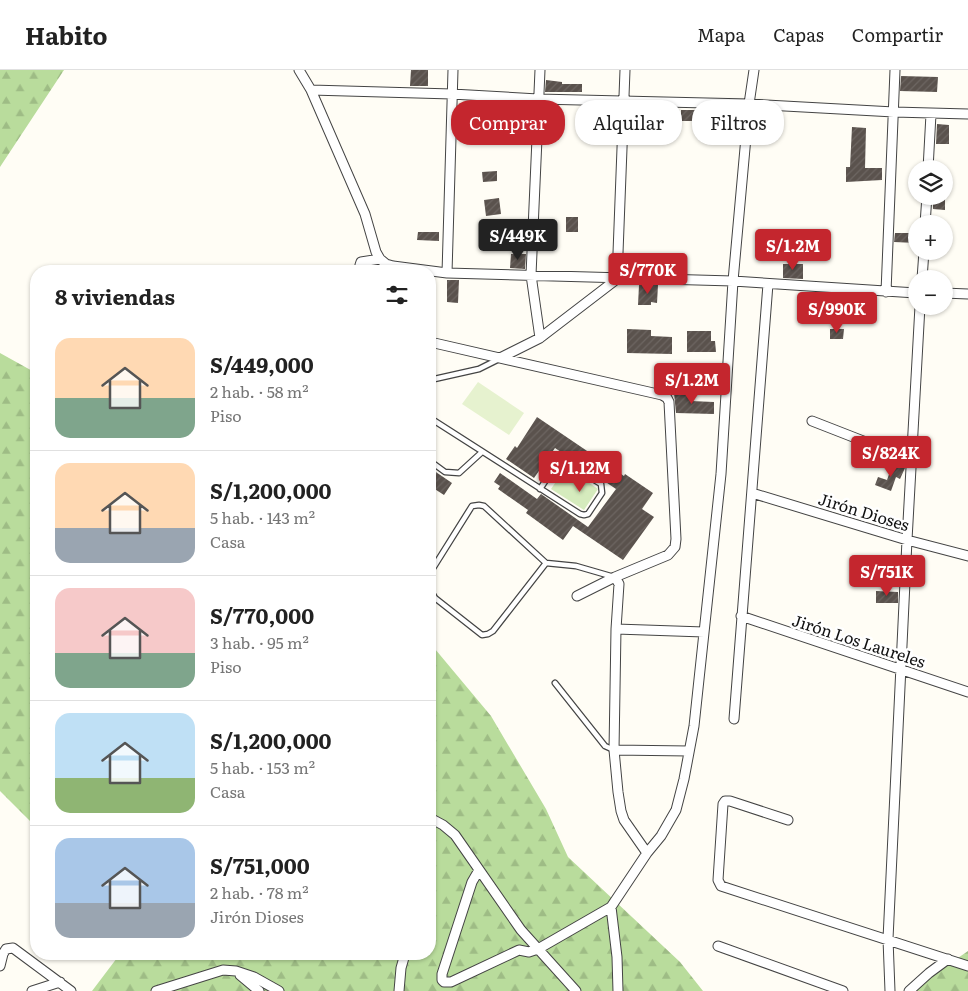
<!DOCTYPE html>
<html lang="es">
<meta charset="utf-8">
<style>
body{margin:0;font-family:Literata,serif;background:#f6f6f6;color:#222;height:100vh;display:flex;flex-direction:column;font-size:19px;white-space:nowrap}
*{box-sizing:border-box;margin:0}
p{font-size:16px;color:#767676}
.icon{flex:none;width:28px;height:28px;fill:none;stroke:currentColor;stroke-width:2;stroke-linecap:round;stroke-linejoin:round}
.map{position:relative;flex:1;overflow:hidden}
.sheet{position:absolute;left:30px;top:195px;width:406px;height:695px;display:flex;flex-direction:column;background:#fff;border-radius:20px;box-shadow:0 1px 4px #0004}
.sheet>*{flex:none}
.banner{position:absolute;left:451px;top:30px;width:441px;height:45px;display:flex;gap:10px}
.fabs{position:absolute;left:908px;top:90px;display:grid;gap:10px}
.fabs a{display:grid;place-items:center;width:45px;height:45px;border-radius:50%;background:#fff;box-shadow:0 1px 4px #0004;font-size:25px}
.price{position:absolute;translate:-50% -42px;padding:0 11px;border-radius:5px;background:#c4262e;color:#fff;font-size:16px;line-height:32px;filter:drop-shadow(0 1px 2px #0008)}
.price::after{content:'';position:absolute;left:50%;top:30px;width:15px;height:11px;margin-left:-8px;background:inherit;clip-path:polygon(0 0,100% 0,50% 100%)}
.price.selected{background:#222;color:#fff}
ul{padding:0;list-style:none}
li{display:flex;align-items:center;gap:15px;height:125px;padding:0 25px}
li+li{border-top:1px solid #e0e0e0}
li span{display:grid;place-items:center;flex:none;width:140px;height:100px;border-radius:15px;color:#555}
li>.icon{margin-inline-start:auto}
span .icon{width:60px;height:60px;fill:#fffc;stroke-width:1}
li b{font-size:21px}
h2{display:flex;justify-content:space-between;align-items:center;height:60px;padding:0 25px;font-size:21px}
.chip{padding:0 18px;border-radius:20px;background:#fff;box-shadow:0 1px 4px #0004;font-size:18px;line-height:45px}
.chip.selected{background:#c4262e;color:#fff}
header{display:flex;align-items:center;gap:30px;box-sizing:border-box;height:70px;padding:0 25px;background:#fff;border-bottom:1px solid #e0e0e0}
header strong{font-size:24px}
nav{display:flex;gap:28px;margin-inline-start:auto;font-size:18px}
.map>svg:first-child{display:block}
.grass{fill:#d5ebbd}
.forest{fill:url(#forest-firs)}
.pitch{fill:#e6f2cf}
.building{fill:url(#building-hatch)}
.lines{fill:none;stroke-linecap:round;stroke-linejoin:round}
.lane-casing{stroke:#444;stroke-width:7}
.street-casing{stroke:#444;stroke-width:11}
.lane{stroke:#fff;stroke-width:4.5}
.street{stroke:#fff;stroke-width:9}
.labels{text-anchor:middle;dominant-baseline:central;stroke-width:5;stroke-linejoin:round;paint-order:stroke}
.street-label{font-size:16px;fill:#111;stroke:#fff}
</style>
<header>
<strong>Habito</strong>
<nav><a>Mapa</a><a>Capas</a><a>Compartir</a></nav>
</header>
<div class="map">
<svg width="968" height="921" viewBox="0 0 968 921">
<defs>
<pattern id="forest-firs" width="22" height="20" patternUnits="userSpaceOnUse" patternTransform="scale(1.25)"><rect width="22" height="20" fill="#b9dc9c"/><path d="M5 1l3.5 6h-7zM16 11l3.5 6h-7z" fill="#9ebc85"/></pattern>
<pattern id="building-hatch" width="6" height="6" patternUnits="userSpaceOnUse" patternTransform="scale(1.25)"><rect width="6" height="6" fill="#5a524d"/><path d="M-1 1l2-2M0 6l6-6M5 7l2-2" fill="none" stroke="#6d6662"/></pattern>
</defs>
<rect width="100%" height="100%" fill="#fffdf5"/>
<path class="grass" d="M566,397L598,419L584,440L551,419Z"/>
<path class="forest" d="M0,0H64L0,97Z
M0,283L36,303V757L0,721Z
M430,573L491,646L546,739L568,787L680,892L703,921H92L120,884H430Z
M968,881V921H910Z"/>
<path class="pitch" d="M478,312L524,343L509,365L462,334Z"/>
<path class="building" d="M411,0H428V16H410Z
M901,6L938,7L937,22L900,21Z
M546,10L562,12V14H582V22H545Z
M681,40H695V51H681Z
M937,54L949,55V74H936Z
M852,57L866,58L865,98H882V110L846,112V97H850Z
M497,101V111L483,112L482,102Z
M499,128L501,144L486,146L484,130Z
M933,128H945V140L933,139Z
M566,147H578V162H566Z
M418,162H439V171L417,170Z
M895,163H916V173L894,172Z
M511,184H526L525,199L510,198Z
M783,194H803V209L783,208Z
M447,210H459L458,233L447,232Z
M639,215H658L657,233L651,232V235H638Z
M627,259L651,260V266L672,267V284L627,283Z
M830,259H844L843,269H830Z
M687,261H711V271H715L716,282H687Z
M674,323H692L691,331L714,332V344L676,343Z
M537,347L624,406L625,404L653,423L642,439L654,447L623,490L573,456L563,470L526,443L528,440L498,419L500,416L494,412L500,403L537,429L541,424L588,457L616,419L555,378L534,408L506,389L515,376L517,378Z
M893,393L905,398L900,409L896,407L891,421L875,415L878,407L887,410Z
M430,398L452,413L444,425L430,416Z
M876,521L898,522V533H876Z"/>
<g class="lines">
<g class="lane-casing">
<path id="lane" d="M430,310L479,299L499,289
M430,348L580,444L584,445L588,444L602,423L601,414L567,393L561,391L558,392L540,419
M430,391L445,402L459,403L482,382
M430,503L472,436L479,435L484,436L546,493L576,496L614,507
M430,511L431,521L435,528L482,565L488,564L493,561L546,493
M555,613L605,676L614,680"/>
</g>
<g class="street-casing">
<path id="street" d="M299,0L311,20L365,144L376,182L380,189L386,194L393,196L447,203L733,211L916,223
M540,0L531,205L540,268
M311,20L452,24L538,29L749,34L894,42L968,44
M928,99L931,44
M925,154L927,126
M364,201L360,195L361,192L380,189
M447,203L453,0
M922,209L924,181
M886,222L895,0
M944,223L968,224
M430,272L662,325L667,328L669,332L676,469L675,477L668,485L615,507L577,526
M500,288L540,268L617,209L625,0
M812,351L912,390
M752,423L907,470L968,486
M615,507L619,514L616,559
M741,546L968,622
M734,649L768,214
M614,680L689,681
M430,748L443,755L455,765L521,860L576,921
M788,750L730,731H725L723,734L718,810L721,816L968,896
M647,783L624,750L621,741L618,722L614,680L616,559L704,562
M479,800L472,812L442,904V910L444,912H451L519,880L529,882L538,879L611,837L647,783L661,766L676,740L684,709L694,656L721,404L733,211L749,34L754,0
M611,837L617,887L618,921
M718,876L843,921
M0,896L3,884L6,879L13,878L71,921
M240,905L259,921
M32,921L60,912
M156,921L223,900L236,901L254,907L279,921
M399,921L401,898L405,884
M890,921L888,869L907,470L920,236
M909,921L929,903L948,889"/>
</g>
<use href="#lane" class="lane"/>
<use href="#street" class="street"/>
</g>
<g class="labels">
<g class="street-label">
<text transform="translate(864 441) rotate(17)">Jirón Dioses</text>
<text transform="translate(859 570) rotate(18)">Jirón Los Laureles</text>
</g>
</g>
</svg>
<div class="fabs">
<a><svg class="icon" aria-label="layers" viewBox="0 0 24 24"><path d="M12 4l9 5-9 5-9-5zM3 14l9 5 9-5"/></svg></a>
<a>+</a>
<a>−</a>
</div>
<b class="price selected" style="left:518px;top:191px">S/449K</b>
<b class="price" style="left:793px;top:201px">S/1.2M</b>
<b class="price" style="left:648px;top:225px">S/770K</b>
<b class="price" style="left:837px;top:264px">S/990K</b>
<b class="price" style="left:692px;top:335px">S/1.2M</b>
<b class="price" style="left:891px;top:408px">S/824K</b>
<b class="price" style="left:580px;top:423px">S/1.12M</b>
<b class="price" style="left:887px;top:527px">S/751K</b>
<div class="banner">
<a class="chip selected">Comprar</a>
<a class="chip">Alquilar</a>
<a class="chip">Filtros</a>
</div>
<section class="sheet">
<h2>8 viviendas<svg class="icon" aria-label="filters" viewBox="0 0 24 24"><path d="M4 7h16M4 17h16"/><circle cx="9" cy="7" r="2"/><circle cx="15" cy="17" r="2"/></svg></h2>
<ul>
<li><span style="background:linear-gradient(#ffd9b3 60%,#7fa58c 0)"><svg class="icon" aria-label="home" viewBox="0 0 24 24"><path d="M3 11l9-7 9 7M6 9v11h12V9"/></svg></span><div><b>S/449,000</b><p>2 hab. · 58 m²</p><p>Piso</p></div></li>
<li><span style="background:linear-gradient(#ffd9b3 65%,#9aa5b1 0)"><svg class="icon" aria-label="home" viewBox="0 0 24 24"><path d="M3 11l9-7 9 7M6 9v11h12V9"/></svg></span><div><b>S/1,200,000</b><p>5 hab. · 143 m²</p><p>Casa</p></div></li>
<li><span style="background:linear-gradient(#f6c9c9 65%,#7fa58c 0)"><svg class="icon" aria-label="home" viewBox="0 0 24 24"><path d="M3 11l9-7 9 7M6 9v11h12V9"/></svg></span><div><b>S/770,000</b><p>3 hab. · 95 m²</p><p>Piso</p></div></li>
<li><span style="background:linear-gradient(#bfe0f5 65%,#8fb573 0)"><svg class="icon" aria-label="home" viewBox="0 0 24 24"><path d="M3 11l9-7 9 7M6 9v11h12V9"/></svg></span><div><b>S/1,200,000</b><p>5 hab. · 153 m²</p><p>Casa</p></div></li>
<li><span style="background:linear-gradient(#a9c7e8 65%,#9aa5b1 0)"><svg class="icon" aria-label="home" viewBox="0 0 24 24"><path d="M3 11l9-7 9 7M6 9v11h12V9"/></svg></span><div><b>S/751,000</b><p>2 hab. · 78 m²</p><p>Jirón Dioses</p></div></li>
</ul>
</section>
</div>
